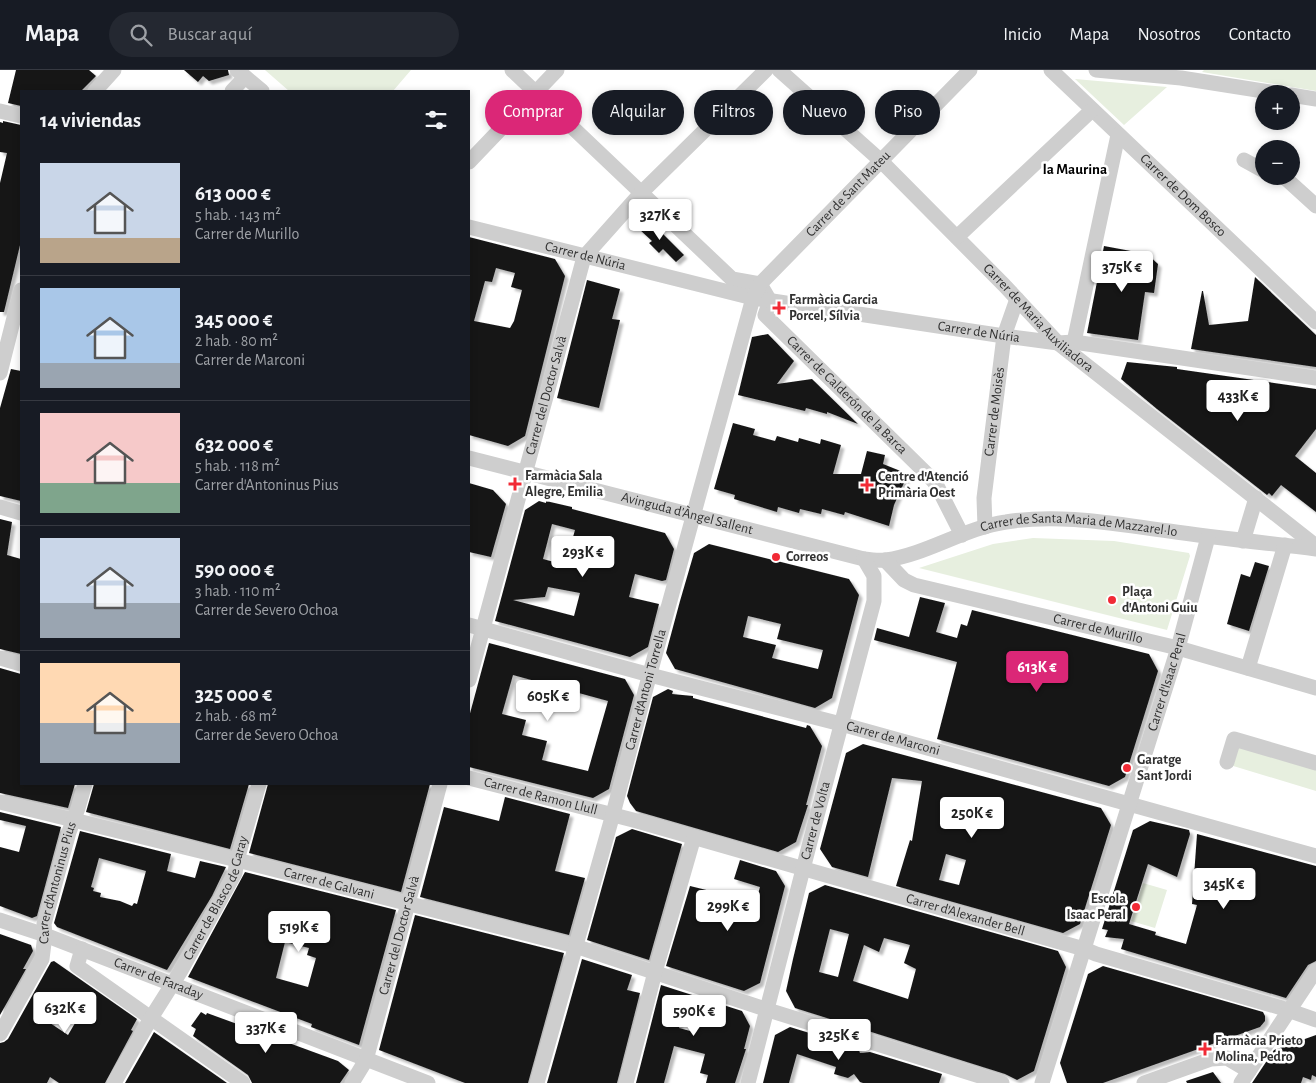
<!DOCTYPE html>
<html lang="es">
<meta charset="utf-8">
<style>
body{margin:0;font-family:"Alegreya Sans",sans-serif;background:#242831;color:#f1f3f6;height:100vh;display:flex;flex-direction:column;font-size:19px;white-space:nowrap}
*{box-sizing:border-box;margin:0}
p{font-size:16px;color:#9ea1a6}
.icon{flex:none;width:28px;height:28px;fill:none;stroke:currentColor;stroke-width:2;stroke-linecap:round;stroke-linejoin:round}
.map{position:relative;flex:1;overflow:hidden}
.drawer{position:absolute;left:20px;top:20px;width:450px;height:695px;display:flex;flex-direction:column;background:#171b24;border-radius:0px;box-shadow:0 2px 8px #0003}
.drawer>*{flex:none}
.hud{position:absolute;left:485px;top:20px;width:475px;height:45px;display:flex;gap:10px}
.fabs{position:absolute;left:1255px;top:15px;display:grid;gap:10px}
.fabs a{display:grid;place-items:center;width:45px;height:45px;border-radius:50%;background:#171b24;box-shadow:0 2px 8px #0003;font-size:25px}
.price{position:absolute;translate:-50% -42px;padding:0 11px;border-radius:5px;background:#fff;color:#222;font-size:16px;line-height:32px;filter:drop-shadow(0 1px 2px #0008)}
.price::after{content:'';position:absolute;left:50%;top:30px;width:15px;height:11px;margin-left:-8px;background:inherit;clip-path:polygon(0 0,100% 0,50% 100%)}
.price.selected{background:#db2777;color:#fff}
ul{padding:0;list-style:none}
li{display:flex;align-items:center;gap:15px;height:125px;padding:0 20px}
li+li{border-top:1px solid #363941}
li span{display:grid;place-items:center;flex:none;width:140px;height:100px;border-radius:0px;color:#555}
li>.icon{margin-inline-start:auto}
span .icon{width:60px;height:60px;fill:#fffc;stroke-width:1}
li b{font-size:21px}
h2{display:flex;justify-content:space-between;align-items:center;height:60px;padding:0 20px;font-size:21px}
.tag{padding:0 18px;border-radius:22px;background:#171b24;box-shadow:0 2px 8px #0003;font-size:18px;line-height:45px}
.tag.selected{background:#db2777;color:#fff}
header{display:flex;align-items:center;gap:30px;box-sizing:border-box;height:70px;padding:0 25px;background:#171b24;border-bottom:1px solid #363941}
header strong{font-size:24px}
nav{display:flex;gap:28px;margin-inline-start:auto;font-size:18px}
.search{width:350px;height:45px;background:#242831;display:flex;align-items:center;gap:12px;box-sizing:border-box;padding:0 18px;border-radius:28px;color:#9ea1a6;font-size:19px}
.map>svg:first-child{display:block}
.green{fill:#e7efdf}
.building{fill:#181818;fill-rule:evenodd;filter:url(#shadow)}
.lines{fill:none;stroke-linecap:round;stroke-linejoin:round}
.street{stroke:#cecece;stroke-width:15}
.poi-dot{fill:#f12a35;stroke:#fff;stroke-width:2}
.labels{text-anchor:middle;dominant-baseline:central;stroke-width:5;stroke-linejoin:round;paint-order:stroke}
.street-label{font-size:14px;fill:#313131;stroke:#fff}
.poi-label{font-size:14px;font-weight:bold;fill:#313131;stroke:#fff;text-anchor:start}
.neighbourhood-label{font-size:15px;font-weight:bold;fill:#000;stroke:#fff}
</style>
<header>
<strong>Mapa</strong>
<div class="search"><svg class="icon" aria-label="search" viewBox="0 0 24 24"><circle cx="10" cy="10" r="6"/><path d="M15 15l6 6"/></svg>Buscar aquí</div>
<nav><a>Inicio</a><a>Mapa</a><a>Nosotros</a><a>Contacto</a></nav>
</header>
<div class="map">
<svg width="1316" height="1013" viewBox="0 0 1316 1013">
<defs>
<filter id="shadow"><feDropShadow dx="3.5" dy="3.5" stdDeviation="1" flood-color="#0004"/></filter>
</defs>
<rect width="100%" height="100%" fill="#fff"/>
<path class="green" d="M265,0H411L393,21H289Z
M1204,0H1316V21L1202,2Z
M1075,9L1167,17L1124,55Z
M1033,468L1114,471L1189,483L1190,486L1167,560L919,498L993,474Z
M1236,675L1316,698V721L1230,695Z
M1143,813L1167,820L1155,858L1131,851Z"/>
<path class="building" d="M16,0H89L96,6L81,21H21V36L8,33Z
M184,0H228L229,5L209,11L203,6L198,12Z
M3,51L21,55V171L4,242H0V113L7,83L0,82V52L3,53Z
M648,149L684,185L676,192L663,179L659,183L649,173L652,171L639,159Z
M469,167L555,189L565,206L525,366L508,376L469,365ZM496,198L515,203L511,217L522,220L514,251L510,258L474,251L485,211L492,212Z
M1104,176L1147,184L1158,194L1154,223L1145,222L1138,270L1087,263Z
M1255,207L1316,265V297L1191,279L1202,221H1203L1209,255L1248,251Z
M587,210L620,219L612,249L620,250L599,338L557,328Z
M768,264L794,291L777,314L812,309L858,354L827,342V344L806,338L805,341L738,325L752,267Z
M1127,292L1177,297V299L1316,319V359L1295,386L1316,403V442L1281,415L1272,426L1269,423L1267,425L1157,339L1121,309Z
M11,299L21,301V431L0,426V338Z
M733,353L755,359L753,365L775,371L777,366L798,372L799,368L820,374L821,369L841,375L833,404H861L867,381L885,385L883,394L908,404L894,435L889,456L845,442L844,445L822,439L821,444L800,439L799,443L778,437L777,442L734,429L735,425L714,419Z
M469,413L493,420L506,434L491,487L469,482Z
M539,431L546,433V431L572,437V439L665,463L674,479L666,510L662,511L635,504L629,527L659,534L648,577L630,587L495,551L525,440ZM552,454L575,460L565,495L543,489ZM548,517L580,523L574,546L513,530L545,527Z
M0,449L12,452L7,485L21,489V584L0,579Z
M709,474L849,509L859,525L832,628L815,638L675,599L666,583L680,531L694,483ZM748,546L781,554L777,569L823,580L818,599L772,588L776,575L743,567Z
M1255,492L1269,496L1249,561L1227,554L1241,504L1250,507Z
M920,527L945,533L936,562L957,568L961,554L967,556L972,540L1149,584L1158,601L1125,707L1109,716L937,669L957,592L874,570L877,558L909,567Z
M489,573L625,609L634,625L609,719L593,728L469,697V647ZM513,605L608,631L588,701L542,690L547,671L522,665L526,650L502,644Z
M0,598L21,604V714H75L68,738L0,723Z
M668,619L673,621L672,624L693,626V628L806,658L807,655L810,656L822,676L806,735H808L796,772L778,782L636,741L630,733L627,726L653,627Z
M863,674L1101,738L1111,755L1080,854L1063,863L896,816L910,770L912,771L922,711L892,708L868,807L832,797L820,779L846,683ZM946,784L966,790L959,815L939,810Z
M94,714H249L230,779L86,742Z
M268,714H430L401,822L249,783Z
M505,727L570,744L555,801L585,808L569,865L420,827L444,737L499,751Z
M0,742L61,757L37,846L32,848L0,836V777L19,782L26,756L0,750Z
M1150,751L1189,760L1190,764L1177,807L1148,794L1129,854L1156,862L1155,865L1186,874L1197,835L1192,834L1197,764L1316,796V891L1308,895L1286,928L1121,879L1124,869L1105,867L1108,860L1102,859L1133,760Z
M632,759L682,774L649,890L587,870L616,767Z
M80,761L171,784L167,801L195,808L200,791L226,797L212,826L167,900L57,857L54,853ZM99,788L146,801L137,834L134,833L132,836L120,831L100,827L101,823L93,821L94,818L91,817Z
M740,790L776,801L785,816L760,913L744,921L666,896L690,816L735,827L731,840L752,845L760,817L734,809Z
M245,802L396,840L359,975L311,957L312,954L188,907ZM285,872L309,878L307,885L316,888L308,917L276,908Z
M825,815L1058,881L1066,897L1034,1001L1017,1010L1005,1004L795,938L786,921L793,889L809,823ZM830,859L849,864L838,907L819,902ZM884,868L910,875L904,893L916,899L908,929L853,911L864,875L879,882Z
M415,845L564,883L528,1013H465L379,980Z
M0,864L31,875L33,881L23,899H26L0,945Z
M582,889L632,905L627,920L640,923L617,1013H547Z
M54,891L137,949L131,960L133,961L105,1013H59L50,1007L47,1013H0V973L4,972L8,969L51,892ZM63,932L81,943L68,965L50,953Z
M1103,896L1263,942L1265,946V951L1260,957L1103,1013H1067L1060,993L1088,904Z
M661,915L742,941L750,956L744,979H746L735,1013H706L708,1005L700,1003L705,984L674,976L664,1013H636ZM684,939L703,944L699,956L694,962L679,958Z
M201,942L206,945L207,943L338,991L349,1000L340,1013H252L248,1005L193,966L196,959L191,956Z
M790,957L858,978L860,983L870,982L942,1004L939,1013H863L860,1012L854,1004L848,1008L834,1004L836,997L797,984L789,1013H763L775,965Z
M154,962L227,1013H125Z
M1316,965V1007L1312,1005L1311,1010L1303,1007L1301,1013H1252L1274,980Z
M1213,1002L1221,1013H1187L1186,1011Z"/>
<g class="lines">
<g class="street">
<path d="M237,0L262,21"/>
<path id="s1" d="M512,0L732,209L760,214L770,231L765,245L929,406L936,414L962,465"/>
<path id="s2" d="M779,0L880,90L1004,215L1058,273L1316,476"/>
<path id="s3" d="M1051,0L1316,252"/>
<path d="M1096,0L1181,8L1282,24"/>
<path d="M95,21L114,0"/>
<path d="M232,21L245,7"/>
<path d="M1291,25L1316,29"/>
<path d="M0,41L21,46"/>
<path d="M1244,90L1264,101"/>
<path d="M469,92L557,0"/>
<path d="M1283,106L1316,136"/>
<path id="s4" d="M469,157L753,228L1004,266L1058,273L1074,272L1316,308"/>
<path d="M957,167L1092,40"/>
<path d="M1074,272L1118,65"/>
<path d="M0,303L21,220"/>
<path id="s5" d="M469,388L864,489C871,490 879,491 886,490C928,484 964,458 1006,452C1060,443 1115,454 1169,461C1218,468 1267,473 1316,479"/>
<path d="M0,437L21,443"/>
<path id="s6" d="M985,457L984,428L1004,266L1017,229"/>
<path d="M1243,471L1256,428"/>
<path id="s7" d="M885,490L904,510L914,515L1178,578L1316,618"/>
<path id="s8" d="M469,555L650,605L841,654L1316,786"/>
<path d="M0,588L21,594"/>
<path d="M1248,598L1285,475"/>
<path id="s9" d="M469,610L584,187L641,123L766,0"/>
<path d="M1227,692L1234,669L1316,693"/>
<path id="s10" d="M469,708L637,751L1084,879L1096,884L1282,938L1316,950"/>
<path id="s11" d="M0,732L237,790L575,876L768,940L1002,1013"/>
<path id="s12" d="M0,850L45,865L428,1013"/>
<path d="M82,879L77,896L243,1013"/>
<path id="s13" d="M0,964L42,889L45,865L44,854L69,762L78,738L85,714"/>
<path id="s14" d="M114,1013L151,948L180,902L235,803L237,790L259,714"/>
<path id="s15" d="M352,1013L366,990L440,714"/>
<path id="s16" d="M537,1013L613,744L646,618L753,228L760,214L970,0"/>
<path d="M626,1013L655,902L694,767"/>
<path id="s17" d="M748,1013L810,772L874,531V506L864,489"/>
<path id="s18" d="M1042,1013L1178,578L1208,467"/>
<path d="M1144,1013L1211,989L1227,988L1249,1001"/>
<path d="M1241,1013L1316,900"/>
</g>
</g>
<g class="poi-dot">
<path d="M776.5 230.5h5v5h5v5h-5v5h-5v-5h-5v-5h5z"/>
<path d="M512.5 406.5h5v5h5v5h-5v5h-5v-5h-5v-5h5z"/>
<path d="M864.5 407.5h5v5h5v5h-5v5h-5v-5h-5v-5h5z"/>
<circle cx="776" cy="487" r="5"/>
<circle cx="1112" cy="530" r="5"/>
<circle cx="1127" cy="698" r="5"/>
<circle cx="1136" cy="837" r="5"/>
<path d="M1202.5 971.5h5v5h5v5h-5v5h-5v-5h-5v-5h5z"/>
</g>
<g class="labels">
<g class="street-label">
<text stroke="none"><textPath href="#s16" startOffset="956">Carrer de Sant Mateu</textPath></text>
<text stroke="none"><textPath href="#s3" startOffset="182">Carrer de Dom Bosco</textPath></text>
<text stroke="none"><textPath href="#s4" startOffset="120">Carrer de Núria</textPath></text>
<text stroke="none"><textPath href="#s2" startOffset="359">Carrer de Maria Auxiliadora</textPath></text>
<text stroke="none"><textPath href="#s4" startOffset="521">Carrer de Núria</textPath></text>
<text stroke="none"><textPath href="#s9" startOffset="295">Carrer del Doctor Salvà</textPath></text>
<text stroke="none"><textPath href="#s1" startOffset="481">Carrer de Calderón de la Barca</textPath></text>
<text stroke="none"><textPath href="#s6" startOffset="116">Carrer de Moisès</textPath></text>
<text stroke="none"><textPath href="#s5" startOffset="225">Avinguda d'Àngel Sallent</textPath></text>
<text stroke="none"><textPath href="#s5" startOffset="629">Carrer de Santa Maria de Mazzarel·lo</textPath></text>
<text stroke="none"><textPath href="#s7" startOffset="228">Carrer de Murillo</textPath></text>
<text stroke="none"><textPath href="#s18" startOffset="420">Carrer d'Isaac Peral</textPath></text>
<text stroke="none"><textPath href="#s16" startOffset="408">Carrer d'Antoni Torrella</textPath></text>
<text stroke="none"><textPath href="#s8" startOffset="439">Carrer de Marconi</textPath></text>
<text stroke="none"><textPath href="#s10" startOffset="74">Carrer de Ramon Llull</textPath></text>
<text stroke="none"><textPath href="#s17" startOffset="271">Carrer de Volta</textPath></text>
<text stroke="none"><textPath href="#s13" startOffset="164">Carrer d'Antoninus Pius</textPath></text>
<text stroke="none"><textPath href="#s11" startOffset="339">Carrer de Galvani</textPath></text>
<text stroke="none"><textPath href="#s14" startOffset="212">Carrer de Blasco de Garay</textPath></text>
<text stroke="none"><textPath href="#s10" startOffset="515">Carrer d'Alexander Bell</textPath></text>
<text stroke="none"><textPath href="#s15" startOffset="156">Carrer del Doctor Salvà</textPath></text>
<text stroke="none"><textPath href="#s12" startOffset="169">Carrer de Faraday</textPath></text>
</g>
<g class="poi-label">
<text x="789" y="230">Farmàcia Garcia<tspan x="789" dy="16">Porcel, Sílvia</tspan></text>
<text x="525" y="406">Farmàcia Sala<tspan x="525" dy="16">Alegre, Emilia</tspan></text>
<text x="878" y="407">Centre d'Atenció<tspan x="878" dy="16">Primària Oest</tspan></text>
<text x="786" y="487">Correos</text>
<text x="1122" y="522">Plaça<tspan x="1122" dy="16">d'Antoni Guiu</tspan></text>
<text x="1137" y="690">Garatge<tspan x="1137" dy="16">Sant Jordi</tspan></text>
<text x="1126" y="829" text-anchor="end">Escola<tspan x="1126" dy="16">Isaac Peral</tspan></text>
<text x="1215" y="971">Farmàcia Prieto<tspan x="1215" dy="16">Molina, Pedro</tspan></text>
</g>
<g class="neighbourhood-label">
<text x="1075" y="99">la Maurina</text>
</g>
</g>
</svg>
<div class="fabs">
<a>+</a>
<a>−</a>
</div>
<b class="price" style="left:660px;top:171px">327K €</b>
<b class="price" style="left:1122px;top:223px">375K €</b>
<b class="price" style="left:1238px;top:352px">433K €</b>
<b class="price" style="left:583px;top:508px">293K €</b>
<b class="price selected" style="left:1037px;top:623px">613K €</b>
<b class="price" style="left:548px;top:652px">605K €</b>
<b class="price" style="left:972px;top:769px">250K €</b>
<b class="price" style="left:1224px;top:840px">345K €</b>
<b class="price" style="left:728px;top:862px">299K €</b>
<b class="price" style="left:299px;top:883px">519K €</b>
<b class="price" style="left:65px;top:964px">632K €</b>
<b class="price" style="left:694px;top:967px">590K €</b>
<b class="price" style="left:266px;top:984px">337K €</b>
<b class="price" style="left:839px;top:991px">325K €</b>
<div class="hud">
<a class="tag selected">Comprar</a>
<a class="tag">Alquilar</a>
<a class="tag">Filtros</a>
<a class="tag">Nuevo</a>
<a class="tag">Piso</a>
</div>
<section class="drawer">
<h2>14 viviendas<svg class="icon" aria-label="filters" viewBox="0 0 24 24"><path d="M4 7h16M4 17h16"/><circle cx="9" cy="7" r="2"/><circle cx="15" cy="17" r="2"/></svg></h2>
<ul>
<li><span style="background:linear-gradient(#c9d6e8 75%,#b9a48a 0)"><svg class="icon" aria-label="home" viewBox="0 0 24 24"><path d="M3 11l9-7 9 7M6 9v11h12V9"/></svg></span><div><b>613 000 €</b><p>5 hab. · 143 m²</p><p>Carrer de Murillo</p></div></li>
<li><span style="background:linear-gradient(#a9c7e8 75%,#9aa5b1 0)"><svg class="icon" aria-label="home" viewBox="0 0 24 24"><path d="M3 11l9-7 9 7M6 9v11h12V9"/></svg></span><div><b>345 000 €</b><p>2 hab. · 80 m²</p><p>Carrer de Marconi</p></div></li>
<li><span style="background:linear-gradient(#f6c9c9 70%,#7fa58c 0)"><svg class="icon" aria-label="home" viewBox="0 0 24 24"><path d="M3 11l9-7 9 7M6 9v11h12V9"/></svg></span><div><b>632 000 €</b><p>5 hab. · 118 m²</p><p>Carrer d'Antoninus Pius</p></div></li>
<li><span style="background:linear-gradient(#c9d6e8 65%,#9aa5b1 0)"><svg class="icon" aria-label="home" viewBox="0 0 24 24"><path d="M3 11l9-7 9 7M6 9v11h12V9"/></svg></span><div><b>590 000 €</b><p>3 hab. · 110 m²</p><p>Carrer de Severo Ochoa</p></div></li>
<li><span style="background:linear-gradient(#ffd9b3 60%,#9aa5b1 0)"><svg class="icon" aria-label="home" viewBox="0 0 24 24"><path d="M3 11l9-7 9 7M6 9v11h12V9"/></svg></span><div><b>325 000 €</b><p>2 hab. · 68 m²</p><p>Carrer de Severo Ochoa</p></div></li>
</ul>
</section>
</div>
